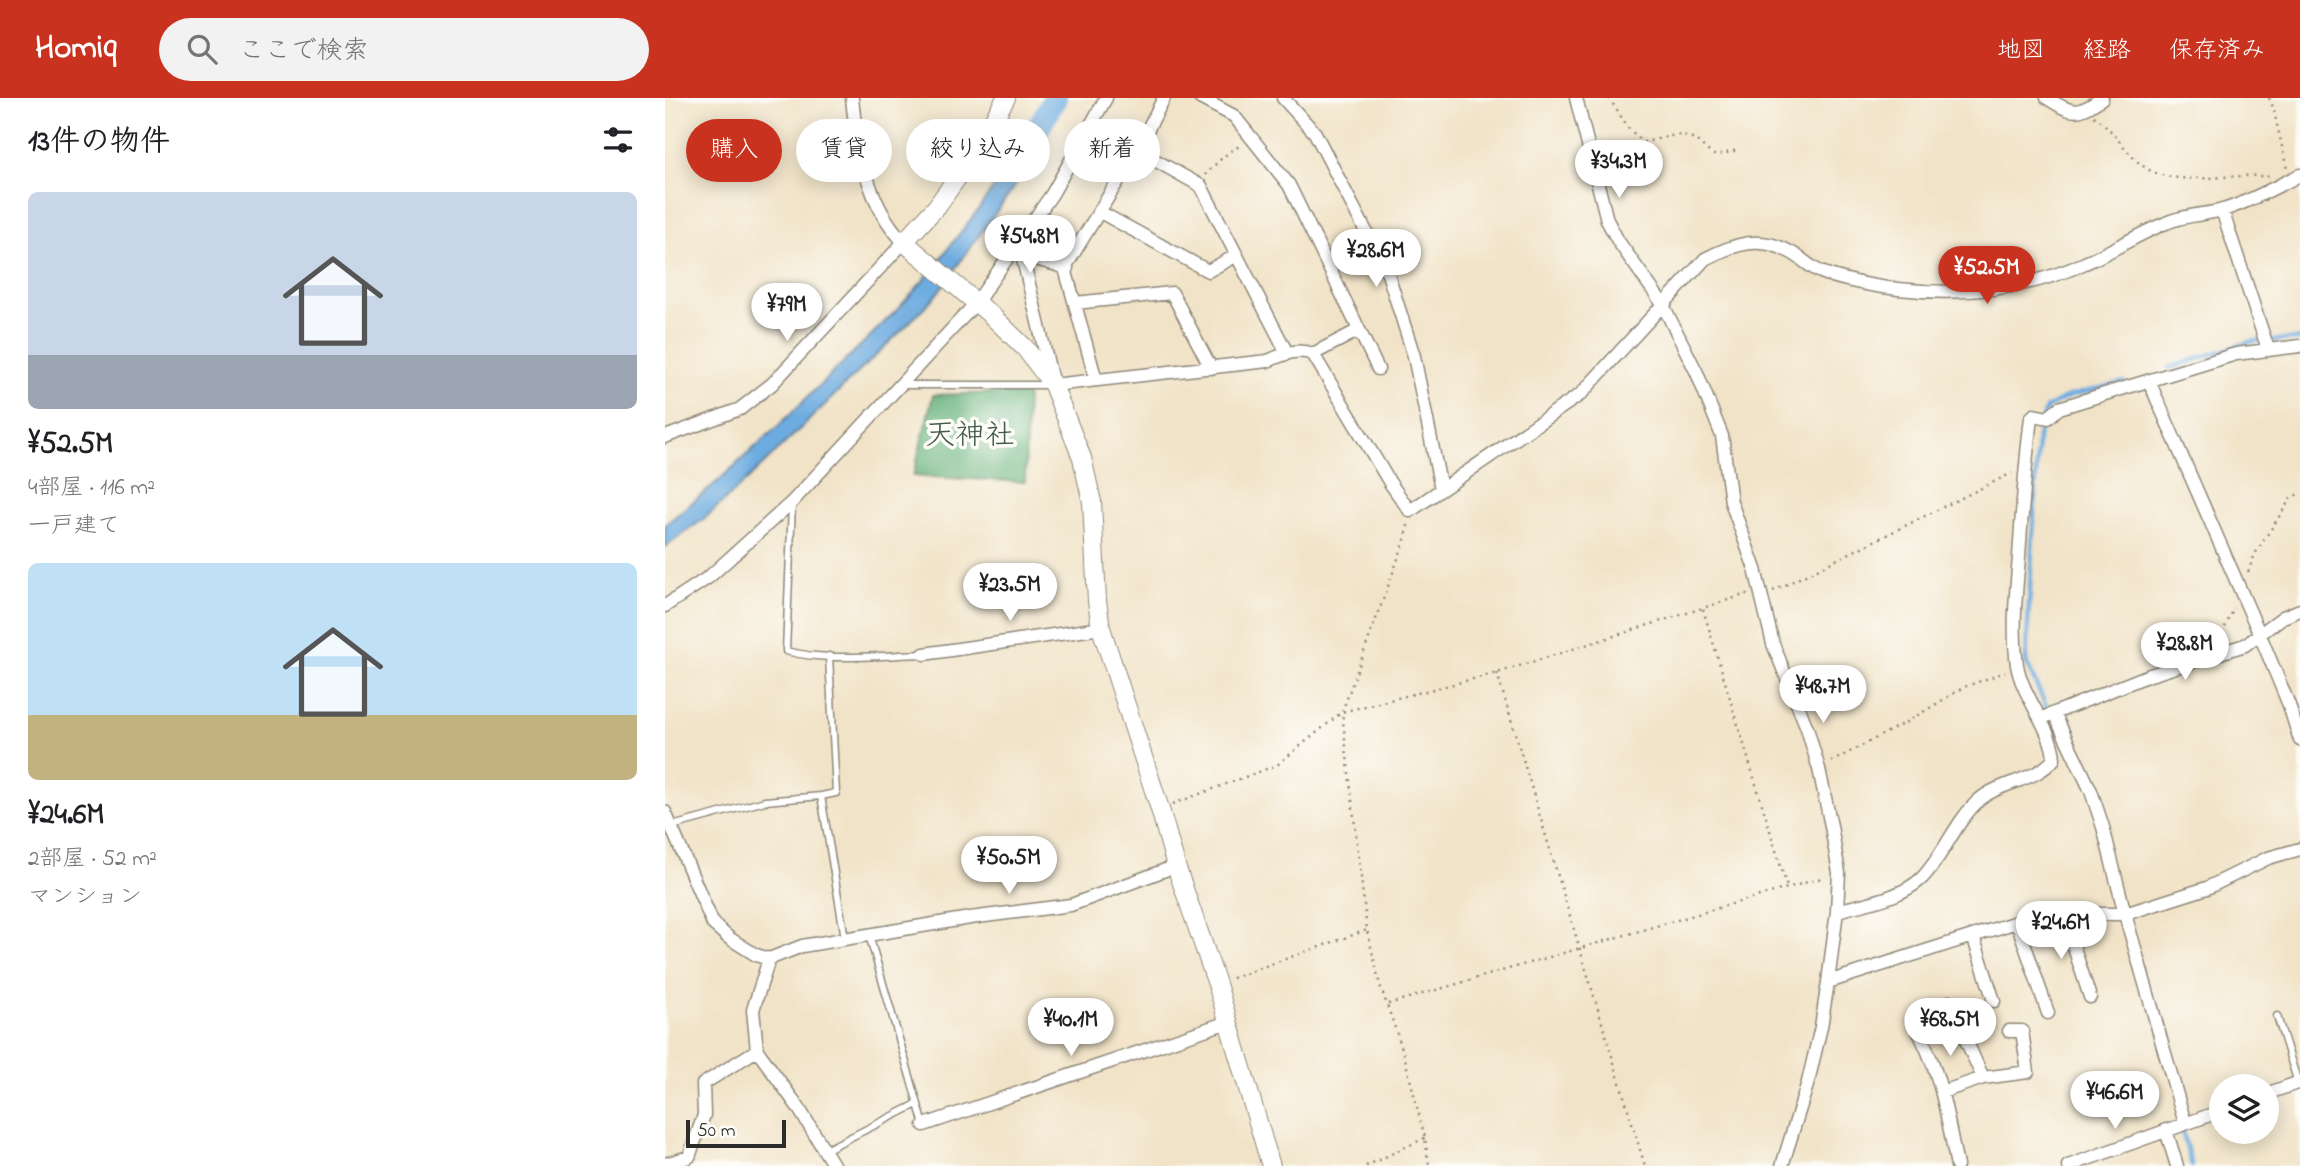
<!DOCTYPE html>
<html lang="ja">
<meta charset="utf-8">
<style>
body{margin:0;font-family:"Indie Flower","Klee One",sans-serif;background:#f2f2f2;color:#202124;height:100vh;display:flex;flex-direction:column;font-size:26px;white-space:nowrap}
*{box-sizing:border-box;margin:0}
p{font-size:23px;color:#757577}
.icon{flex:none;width:38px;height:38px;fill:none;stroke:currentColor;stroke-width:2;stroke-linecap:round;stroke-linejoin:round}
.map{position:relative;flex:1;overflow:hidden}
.side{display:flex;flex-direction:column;background:#fff;width:665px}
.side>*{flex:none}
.hud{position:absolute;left:21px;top:21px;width:665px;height:63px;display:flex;gap:14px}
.fabs{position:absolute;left:1544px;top:976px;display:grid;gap:14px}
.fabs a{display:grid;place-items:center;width:70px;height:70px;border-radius:50%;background:#fff;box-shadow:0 4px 18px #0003;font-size:35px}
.scale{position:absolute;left:21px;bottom:18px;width:100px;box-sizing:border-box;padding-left:7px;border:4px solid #2b2b2b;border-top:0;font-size:19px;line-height:24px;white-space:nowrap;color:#2b2b2b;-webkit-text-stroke:5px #fdfcf7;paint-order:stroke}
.price{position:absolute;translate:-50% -60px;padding:0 16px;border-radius:24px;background:#fff;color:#222;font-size:23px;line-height:46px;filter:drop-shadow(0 2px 4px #0008)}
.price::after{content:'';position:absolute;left:50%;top:42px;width:21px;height:16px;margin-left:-10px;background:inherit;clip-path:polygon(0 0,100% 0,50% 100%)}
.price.current{background:#c8321e;color:#fff}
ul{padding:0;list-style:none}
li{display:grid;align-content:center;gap:14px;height:371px;padding:0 28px}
li span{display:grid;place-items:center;height:217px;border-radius:10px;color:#555}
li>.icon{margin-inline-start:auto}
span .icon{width:126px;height:126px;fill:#fffc;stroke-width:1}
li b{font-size:30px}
h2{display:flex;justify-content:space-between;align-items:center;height:84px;padding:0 28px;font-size:30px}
.tag{padding:0 24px;border-radius:32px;background:#fff;box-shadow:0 4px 18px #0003;font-size:24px;line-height:63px}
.tag.current{background:#c8321e;color:#fff}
header{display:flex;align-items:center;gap:42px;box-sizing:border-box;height:98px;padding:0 35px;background:#c8321e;color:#fff}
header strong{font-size:33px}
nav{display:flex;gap:38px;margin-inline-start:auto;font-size:24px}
.search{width:490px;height:63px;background:#f2f2f2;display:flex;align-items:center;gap:18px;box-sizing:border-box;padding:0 24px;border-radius:38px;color:#757577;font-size:26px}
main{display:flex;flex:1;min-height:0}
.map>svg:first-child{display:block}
.forest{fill:#64b079;stroke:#486e52;stroke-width:2}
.water{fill:#6dace0;stroke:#4c6c86;stroke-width:2}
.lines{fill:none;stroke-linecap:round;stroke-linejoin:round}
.stream{stroke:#6dace0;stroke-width:4.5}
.river{stroke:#6dace0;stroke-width:24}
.lane-casing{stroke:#8e8779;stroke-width:9}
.street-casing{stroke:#8e8779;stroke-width:15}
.secondary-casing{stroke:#8e8779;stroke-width:20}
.path{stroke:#8e8779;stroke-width:2.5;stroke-dasharray:2 5;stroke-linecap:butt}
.lane{stroke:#fff;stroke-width:6}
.street{stroke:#fff;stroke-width:12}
.secondary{stroke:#fff;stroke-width:18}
.labels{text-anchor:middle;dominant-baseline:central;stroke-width:7;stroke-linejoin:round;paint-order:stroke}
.park-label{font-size:30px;fill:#435c49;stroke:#fdfcf7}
</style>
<header>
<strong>Homiq</strong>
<div class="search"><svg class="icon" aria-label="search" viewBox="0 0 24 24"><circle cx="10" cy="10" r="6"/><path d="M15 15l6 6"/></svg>ここで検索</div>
<nav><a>地図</a><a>経路</a><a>保存済み</a></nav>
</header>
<main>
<section class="side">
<h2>13件の物件<svg class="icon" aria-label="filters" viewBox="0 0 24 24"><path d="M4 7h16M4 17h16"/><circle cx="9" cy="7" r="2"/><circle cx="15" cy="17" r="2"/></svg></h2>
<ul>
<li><span style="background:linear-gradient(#c9d6e8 75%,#9aa5b1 0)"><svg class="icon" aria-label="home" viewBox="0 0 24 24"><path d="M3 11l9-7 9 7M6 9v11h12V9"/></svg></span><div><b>¥52.5M</b><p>4部屋 · 116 m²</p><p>一戸建て</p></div></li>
<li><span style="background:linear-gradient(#bfe0f5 70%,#c2b280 0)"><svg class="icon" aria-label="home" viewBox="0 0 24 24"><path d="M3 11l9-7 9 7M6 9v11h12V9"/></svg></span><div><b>¥24.6M</b><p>2部屋 · 52 m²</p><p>マンション</p></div></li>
</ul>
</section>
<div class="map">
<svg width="1635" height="1068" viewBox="0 0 1635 1068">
<rect width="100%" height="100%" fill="#fdfcf7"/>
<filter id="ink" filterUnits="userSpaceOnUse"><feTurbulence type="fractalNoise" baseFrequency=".0143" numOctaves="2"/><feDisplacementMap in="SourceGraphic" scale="14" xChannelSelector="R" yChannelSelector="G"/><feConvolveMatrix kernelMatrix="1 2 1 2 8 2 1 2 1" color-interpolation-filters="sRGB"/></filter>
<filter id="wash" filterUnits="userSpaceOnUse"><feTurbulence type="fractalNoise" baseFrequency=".00686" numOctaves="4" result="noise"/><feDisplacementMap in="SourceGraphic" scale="28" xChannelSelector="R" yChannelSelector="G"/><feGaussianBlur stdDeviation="1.57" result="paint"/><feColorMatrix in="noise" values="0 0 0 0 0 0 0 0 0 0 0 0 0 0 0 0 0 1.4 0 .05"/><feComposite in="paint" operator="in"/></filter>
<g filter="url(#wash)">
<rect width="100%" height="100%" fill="#f1e3c7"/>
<path class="forest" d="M362,294L360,384L248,378L268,297Z"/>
<path class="water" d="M378,3L394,9L377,43L347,92L271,197L238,231L79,385L40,420L0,449V427L52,384L112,329L232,212L257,184L313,112L348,61Z"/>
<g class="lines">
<path class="stream" d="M1504,270L1588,243L1635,241
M1384,615L1361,564L1373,339L1381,310L1405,298L1459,284
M1516,1029L1527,1068"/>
<path class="river" d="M370,36L390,0"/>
</g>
</g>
<g filter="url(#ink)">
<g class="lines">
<g class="lane-casing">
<path id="lane" d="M236,287H383
M127,406L121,553C161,564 217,557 259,556
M156,698L180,840
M7,728L100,703L156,698L171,695L164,558
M204,837L259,1027
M1612,918L1633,985
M160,1052L252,1006"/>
</g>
<g class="street-casing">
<path id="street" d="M535,0L569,18L624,87L713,271
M618,0L650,35L723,176L749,258L776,391
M911,0L942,122L953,143L997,205L1032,275L1057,338L1066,404L1090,471L1108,546L1142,630L1154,671L1166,728L1174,775L1172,813L1163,884L1156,929L1143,984L1117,1068
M1382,0C1407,16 1413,18 1437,0
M472,52L536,88L622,255
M1557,112L1603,251
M435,114L543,173L572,157
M353,152L357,157L402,170
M357,157L388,287L603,263C619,256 631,250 648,256L725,385L745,413L916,296L1040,161C1069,146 1094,137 1125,154C1136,159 1144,169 1156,174C1175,182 1212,189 1233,191C1297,198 1362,192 1420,165C1448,153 1473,136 1501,125C1518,117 1539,117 1558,112C1585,104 1610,89 1635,77
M410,205L507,195L546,270
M648,256L694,232
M431,282L401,174L402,166L472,52L499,0
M1484,283L1595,537L1624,607L1635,642
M0,339L75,311L107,286L239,144C203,108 192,50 187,0
M0,508L44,479L127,404L311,205L387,96L441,0
M259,556L436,530
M1389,615L1426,693L1438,729L1460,816L1520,1025
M1382,618L1482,578L1580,547L1618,519L1635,512
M0,714L48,826L64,840L91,857L104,861L137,848L305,820L406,807L511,768
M1172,813C1200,805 1235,801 1257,780C1279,757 1290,724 1314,702C1336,683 1370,684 1389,661C1388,632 1357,598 1352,567C1347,531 1351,495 1354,459C1357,413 1360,366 1366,320L1369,317L1383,320L1394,310L1571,256L1635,248
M1398,816L1425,899
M1352,824L1383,915
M1308,838L1329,903
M104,861L88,912L92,952L133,1009L169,1068
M1163,884L1377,816H1460L1542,790L1603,760L1635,751
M1277,994L1318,980L1363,974L1357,933H1344
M1601,996L1635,984
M259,1027L563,924
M1501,1032L1512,1068
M0,1066L24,1059L39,1017L38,986L92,952
M1292,1068C1281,1014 1276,971 1247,922L1284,904L1318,980
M1403,1068L1556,1013"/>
</g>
<g class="secondary-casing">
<path id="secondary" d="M341,0L307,59L272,108L239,144L326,217L360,250L388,287L417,360L427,404L432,503L436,530L495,711L511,768L552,886L606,1068"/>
</g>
<path class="path" d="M944,0L964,31L978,44C994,42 1014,32 1029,41C1037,46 1042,54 1051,58L1072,52
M1604,0L1608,9L1622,71
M1429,18C1449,31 1459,54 1478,68C1511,92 1566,73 1605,79
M540,77C551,66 562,53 577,47
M743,427L741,439L677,614L702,832L715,887L738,953L760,1040L764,1068
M1583,474L1590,456L1626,400L1635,395
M1108,493L1347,375
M1038,511L1122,789
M1554,542L1569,510
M832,575L980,1068
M1166,664L1245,622L1299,589L1340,574
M508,706L612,667L677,614L832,575L1085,495
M567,880L702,832
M723,906L1160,779
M701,1068L760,1040"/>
<use href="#lane" class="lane"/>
<use href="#street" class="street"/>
<use href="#secondary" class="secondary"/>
</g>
</g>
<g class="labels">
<g class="park-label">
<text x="305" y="339">天神社</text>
</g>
</g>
</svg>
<div class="fabs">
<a><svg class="icon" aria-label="layers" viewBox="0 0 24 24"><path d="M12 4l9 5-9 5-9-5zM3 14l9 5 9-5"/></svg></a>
</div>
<div class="scale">50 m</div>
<b class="price" style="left:954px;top:102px">¥34.3M</b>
<b class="price" style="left:365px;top:177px">¥54.8M</b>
<b class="price" style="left:711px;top:191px">¥28.6M</b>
<b class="price current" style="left:1322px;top:208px">¥52.5M</b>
<b class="price" style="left:122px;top:245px">¥79M</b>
<b class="price" style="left:345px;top:525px">¥23.5M</b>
<b class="price" style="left:1520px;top:584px">¥28.8M</b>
<b class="price" style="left:1158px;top:627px">¥48.7M</b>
<b class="price" style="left:344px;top:798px">¥50.5M</b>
<b class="price" style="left:1396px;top:863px">¥24.6M</b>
<b class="price" style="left:406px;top:960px">¥40.1M</b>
<b class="price" style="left:1285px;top:960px">¥68.5M</b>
<b class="price" style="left:1450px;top:1033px">¥46.6M</b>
<div class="hud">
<a class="tag current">購入</a>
<a class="tag">賃貸</a>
<a class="tag">絞り込み</a>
<a class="tag">新着</a>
</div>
</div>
</main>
